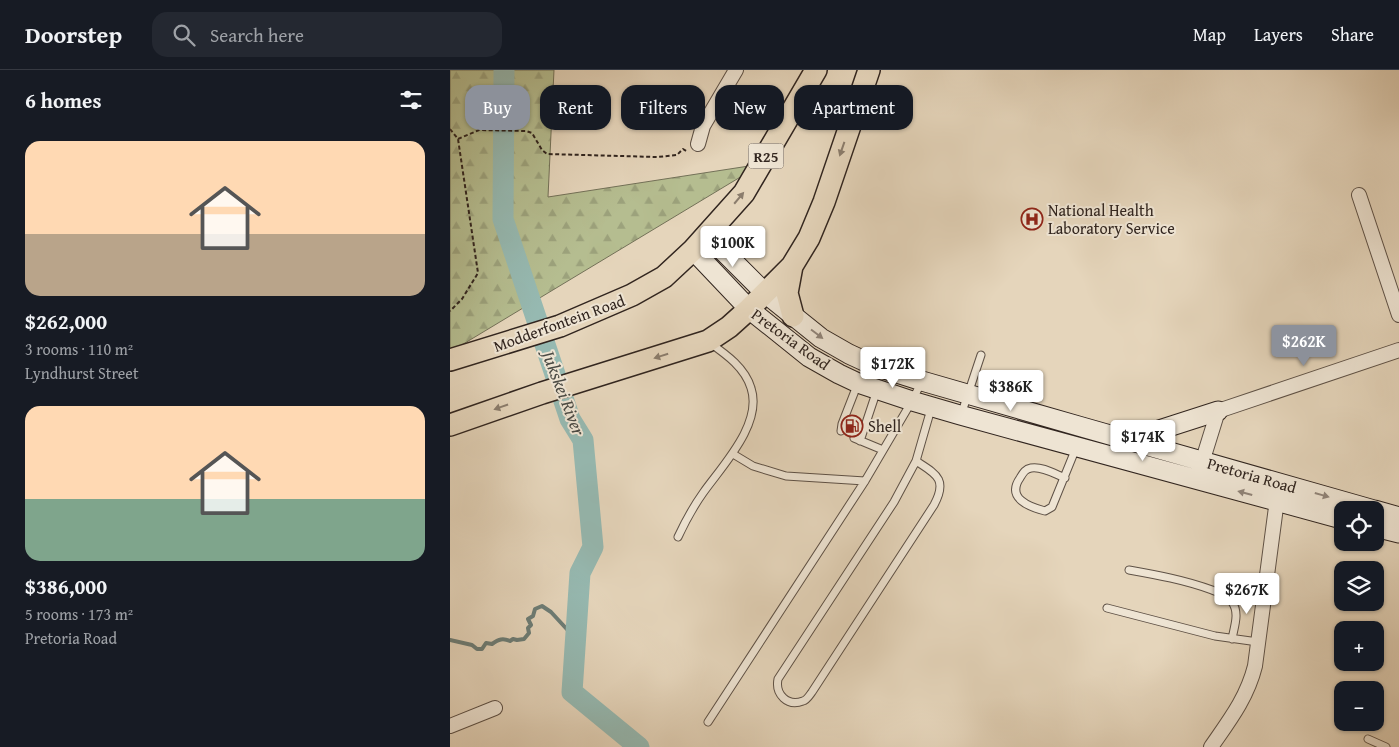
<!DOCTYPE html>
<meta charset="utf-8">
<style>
body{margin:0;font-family:"Gentium Book Plus",serif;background:#242831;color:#f1f3f6;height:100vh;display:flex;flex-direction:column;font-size:19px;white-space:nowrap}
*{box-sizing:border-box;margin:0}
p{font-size:16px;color:#9ea1a6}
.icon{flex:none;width:28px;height:28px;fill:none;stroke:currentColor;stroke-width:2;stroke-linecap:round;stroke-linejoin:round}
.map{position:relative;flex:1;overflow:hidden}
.side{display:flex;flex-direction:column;background:#171b24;width:450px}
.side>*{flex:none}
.guide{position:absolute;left:15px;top:15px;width:475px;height:45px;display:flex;gap:10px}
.controls{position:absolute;left:884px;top:431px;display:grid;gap:10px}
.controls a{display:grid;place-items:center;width:50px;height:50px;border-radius:10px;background:#171b24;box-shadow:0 1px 4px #0004;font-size:25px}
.price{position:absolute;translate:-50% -42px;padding:0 11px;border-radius:5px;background:#fff;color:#222;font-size:16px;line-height:32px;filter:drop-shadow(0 1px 2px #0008)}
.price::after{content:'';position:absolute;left:50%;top:30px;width:15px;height:11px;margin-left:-8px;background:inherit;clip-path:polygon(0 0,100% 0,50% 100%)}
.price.active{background:#8c9099;color:#fff}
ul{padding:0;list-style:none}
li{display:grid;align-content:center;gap:10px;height:265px;padding:0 25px}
li span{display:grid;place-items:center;height:155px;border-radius:15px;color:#555}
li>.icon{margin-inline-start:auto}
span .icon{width:90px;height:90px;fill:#fffc;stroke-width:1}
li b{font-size:21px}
h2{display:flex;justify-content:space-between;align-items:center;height:60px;padding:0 25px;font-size:21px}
.pill{padding:0 18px;border-radius:15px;background:#171b24;box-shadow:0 1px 4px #0004;font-size:18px;line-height:45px}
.pill.active{background:#8c9099;color:#fff}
header{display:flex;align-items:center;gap:30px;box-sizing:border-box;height:70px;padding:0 25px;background:#171b24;border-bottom:1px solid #363941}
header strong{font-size:24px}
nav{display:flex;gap:28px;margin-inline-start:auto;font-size:18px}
.search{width:350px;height:45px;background:#242831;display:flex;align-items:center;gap:12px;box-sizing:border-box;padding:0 18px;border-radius:15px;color:#9ea1a6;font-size:19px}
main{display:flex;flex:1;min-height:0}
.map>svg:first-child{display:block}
.forest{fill:url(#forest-firs);stroke:#737158}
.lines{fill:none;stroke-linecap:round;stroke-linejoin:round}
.stream{stroke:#6e7e77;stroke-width:4}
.river{stroke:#96b9b1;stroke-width:21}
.service-casing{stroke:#5e5146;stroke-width:9}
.minor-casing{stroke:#5e5146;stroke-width:16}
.secondary-casing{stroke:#31251f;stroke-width:21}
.primary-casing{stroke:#31251f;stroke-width:24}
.path{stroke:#31251f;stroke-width:2;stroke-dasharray:4 2.5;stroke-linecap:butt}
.service{stroke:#eee4d3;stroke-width:7}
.minor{stroke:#eee4d3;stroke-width:14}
.secondary{stroke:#eee4d3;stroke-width:19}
.primary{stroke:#e5d5bb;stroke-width:21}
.oneway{fill:#8b7d6d}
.oneway2{fill:#908479}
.labels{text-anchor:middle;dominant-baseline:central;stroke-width:4;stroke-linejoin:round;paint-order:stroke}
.shield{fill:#eee4d3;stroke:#6a5e55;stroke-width:1}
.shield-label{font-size:15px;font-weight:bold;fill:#31251f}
.poi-label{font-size:16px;fill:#31251f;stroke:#eee4d3;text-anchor:start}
.street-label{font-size:16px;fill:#31251f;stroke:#eee4d3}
.water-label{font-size:18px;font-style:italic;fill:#4a4a44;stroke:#eee4d3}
</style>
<header>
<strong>Doorstep</strong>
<div class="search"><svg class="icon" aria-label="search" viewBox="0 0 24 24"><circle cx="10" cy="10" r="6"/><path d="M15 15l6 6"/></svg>Search here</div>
<nav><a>Map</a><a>Layers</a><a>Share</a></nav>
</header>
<main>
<section class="side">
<h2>6 homes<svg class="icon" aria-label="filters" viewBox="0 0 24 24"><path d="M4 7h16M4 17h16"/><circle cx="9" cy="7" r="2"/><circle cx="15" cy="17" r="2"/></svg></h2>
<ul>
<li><span style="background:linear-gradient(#ffd9b3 60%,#b9a48a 0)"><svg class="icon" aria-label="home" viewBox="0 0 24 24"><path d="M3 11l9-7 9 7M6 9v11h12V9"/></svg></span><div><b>$262,000</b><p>3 rooms · 110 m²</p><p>Lyndhurst Street</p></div></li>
<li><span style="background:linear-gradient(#ffd9b3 60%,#7fa58c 0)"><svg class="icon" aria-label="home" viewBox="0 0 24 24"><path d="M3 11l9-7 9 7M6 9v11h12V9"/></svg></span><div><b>$386,000</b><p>5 rooms · 173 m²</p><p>Pretoria Road</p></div></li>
</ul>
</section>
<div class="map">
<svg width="949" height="677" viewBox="0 0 949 677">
<defs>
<pattern id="forest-firs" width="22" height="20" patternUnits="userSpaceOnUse" patternTransform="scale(1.25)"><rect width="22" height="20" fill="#b5bd90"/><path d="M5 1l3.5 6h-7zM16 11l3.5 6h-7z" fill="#9ca27c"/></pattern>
</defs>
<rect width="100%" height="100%" fill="#e5d5bb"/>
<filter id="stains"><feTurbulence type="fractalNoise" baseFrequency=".004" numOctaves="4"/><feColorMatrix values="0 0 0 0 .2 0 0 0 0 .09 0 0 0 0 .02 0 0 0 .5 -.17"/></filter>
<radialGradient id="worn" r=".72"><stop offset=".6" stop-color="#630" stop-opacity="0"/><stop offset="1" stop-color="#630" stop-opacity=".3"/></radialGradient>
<path class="forest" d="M0,0H104L98,127L312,94L0,282Z"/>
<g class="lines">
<path class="stream" d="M0,570L22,575L27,579H32L36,573L42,574C49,569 53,568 60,571L63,569L67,570L74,569L79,563L78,558L81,555L78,549L83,546L85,539L92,536L101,542L125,568"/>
<path class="river" d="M54,0L53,149L120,349L133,370L143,477L130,503L122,622L189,677"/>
<g class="service-casing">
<path id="service" d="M511,345L531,285
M391,361L392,354L408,313
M404,368L433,380
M410,371L427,320
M283,384L303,396L336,406L415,411
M466,391C486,404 498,409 484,435L362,622C359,626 357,630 353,631C337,637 325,624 328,609L444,432L466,391L481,339
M615,408C605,404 592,396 581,398C575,399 573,403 570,408C556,428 579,437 595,441L602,437L626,378
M228,467C235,452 243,437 253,423C272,396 313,354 301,318C295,298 277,285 260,273
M679,500C707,505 735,510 762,520C769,523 778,525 782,532C790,543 784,557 782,569
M657,538L765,566L808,572
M258,652L415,411L462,331L472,311
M918,669L936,677"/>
</g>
<g class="minor-casing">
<path id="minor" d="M248,74L253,56L286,0
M909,125L949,245
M750,399L768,341L949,280
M0,656L45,638
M761,677C779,651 797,628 805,596L828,422"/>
</g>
<g class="secondary-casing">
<path id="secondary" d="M257,165L315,223L371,268L399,284L425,296L472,311L632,357L924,440
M243,180L299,239L359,287L389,304L408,313L462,331L510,345L892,449
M678,370L768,341
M925,440L949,447
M925,457L949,463"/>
</g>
<g class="primary-casing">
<path id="primary" d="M342,196L337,223L343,246
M0,290L110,256L182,225L214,207L243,180L294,123L366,0
M0,355L92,323L258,271L279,257L299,239L342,196L359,168L374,132L419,0"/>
</g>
<path class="path" d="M0,59L8,69L28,203L12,229L0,241
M8,69L29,60L76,61L82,63L92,80L97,84L207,87L227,85L233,79L238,82"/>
<use href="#service" class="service"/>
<use href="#minor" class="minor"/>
<use href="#secondary" class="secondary"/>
<use href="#primary" class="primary"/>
</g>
<defs><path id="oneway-solid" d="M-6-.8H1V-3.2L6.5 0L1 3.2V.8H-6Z" transform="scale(1.25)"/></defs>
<g class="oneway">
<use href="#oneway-solid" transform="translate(392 79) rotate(109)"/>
<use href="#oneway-solid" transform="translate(289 128) rotate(-50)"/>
<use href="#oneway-solid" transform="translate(211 286) rotate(163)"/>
<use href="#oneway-solid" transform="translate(51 337) rotate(161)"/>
</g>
<g class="oneway2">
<use href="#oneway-solid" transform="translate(367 264) rotate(37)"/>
<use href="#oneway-solid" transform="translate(795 423) rotate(-165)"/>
<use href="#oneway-solid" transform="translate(872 425) rotate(16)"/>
</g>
<defs>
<g id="hospital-ring" transform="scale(1.125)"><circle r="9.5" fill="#eee4d3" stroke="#8f2418" stroke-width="1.5"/><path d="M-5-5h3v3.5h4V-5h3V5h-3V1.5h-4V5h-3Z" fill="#8f2418"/></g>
<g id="fuel-ring" transform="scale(1.125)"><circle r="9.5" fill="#eee4d3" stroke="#8f2418" stroke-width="1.5"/><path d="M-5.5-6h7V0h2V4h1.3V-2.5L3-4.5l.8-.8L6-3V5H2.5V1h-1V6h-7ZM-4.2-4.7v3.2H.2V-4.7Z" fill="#8f2418"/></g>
</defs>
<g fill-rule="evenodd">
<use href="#hospital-ring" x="582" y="149"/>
<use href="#fuel-ring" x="402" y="356"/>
</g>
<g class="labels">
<rect class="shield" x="298.5" y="73.5" width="35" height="25" rx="4"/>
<g class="shield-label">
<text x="316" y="86">R25</text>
</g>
<g class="poi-label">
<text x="598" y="140">National Health<tspan x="598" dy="18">Laboratory Service</tspan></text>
<text x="418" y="356">Shell</text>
</g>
<g class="street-label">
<text transform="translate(109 253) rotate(-20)">Modderfontein Road</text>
<text transform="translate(341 269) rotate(36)">Pretoria Road</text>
<text transform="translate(802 405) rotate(16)">Pretoria Road</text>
</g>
<g class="water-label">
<text transform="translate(114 323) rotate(69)">Jukskei River</text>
</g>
</g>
<rect width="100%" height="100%" filter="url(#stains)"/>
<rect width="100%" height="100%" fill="url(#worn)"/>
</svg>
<div class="controls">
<a><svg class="icon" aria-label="locate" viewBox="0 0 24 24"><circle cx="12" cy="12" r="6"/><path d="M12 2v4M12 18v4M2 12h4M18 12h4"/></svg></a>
<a><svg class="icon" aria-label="layers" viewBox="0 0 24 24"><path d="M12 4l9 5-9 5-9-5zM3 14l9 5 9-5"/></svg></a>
<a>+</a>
<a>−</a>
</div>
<b class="price" style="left:283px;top:198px">$100K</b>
<b class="price active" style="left:854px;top:297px">$262K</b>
<b class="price" style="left:443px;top:319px">$172K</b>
<b class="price" style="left:561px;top:342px">$386K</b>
<b class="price" style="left:693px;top:392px">$174K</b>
<b class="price" style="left:797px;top:545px">$267K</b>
<div class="guide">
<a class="pill active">Buy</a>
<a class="pill">Rent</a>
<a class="pill">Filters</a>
<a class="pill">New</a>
<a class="pill">Apartment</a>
</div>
</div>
</main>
